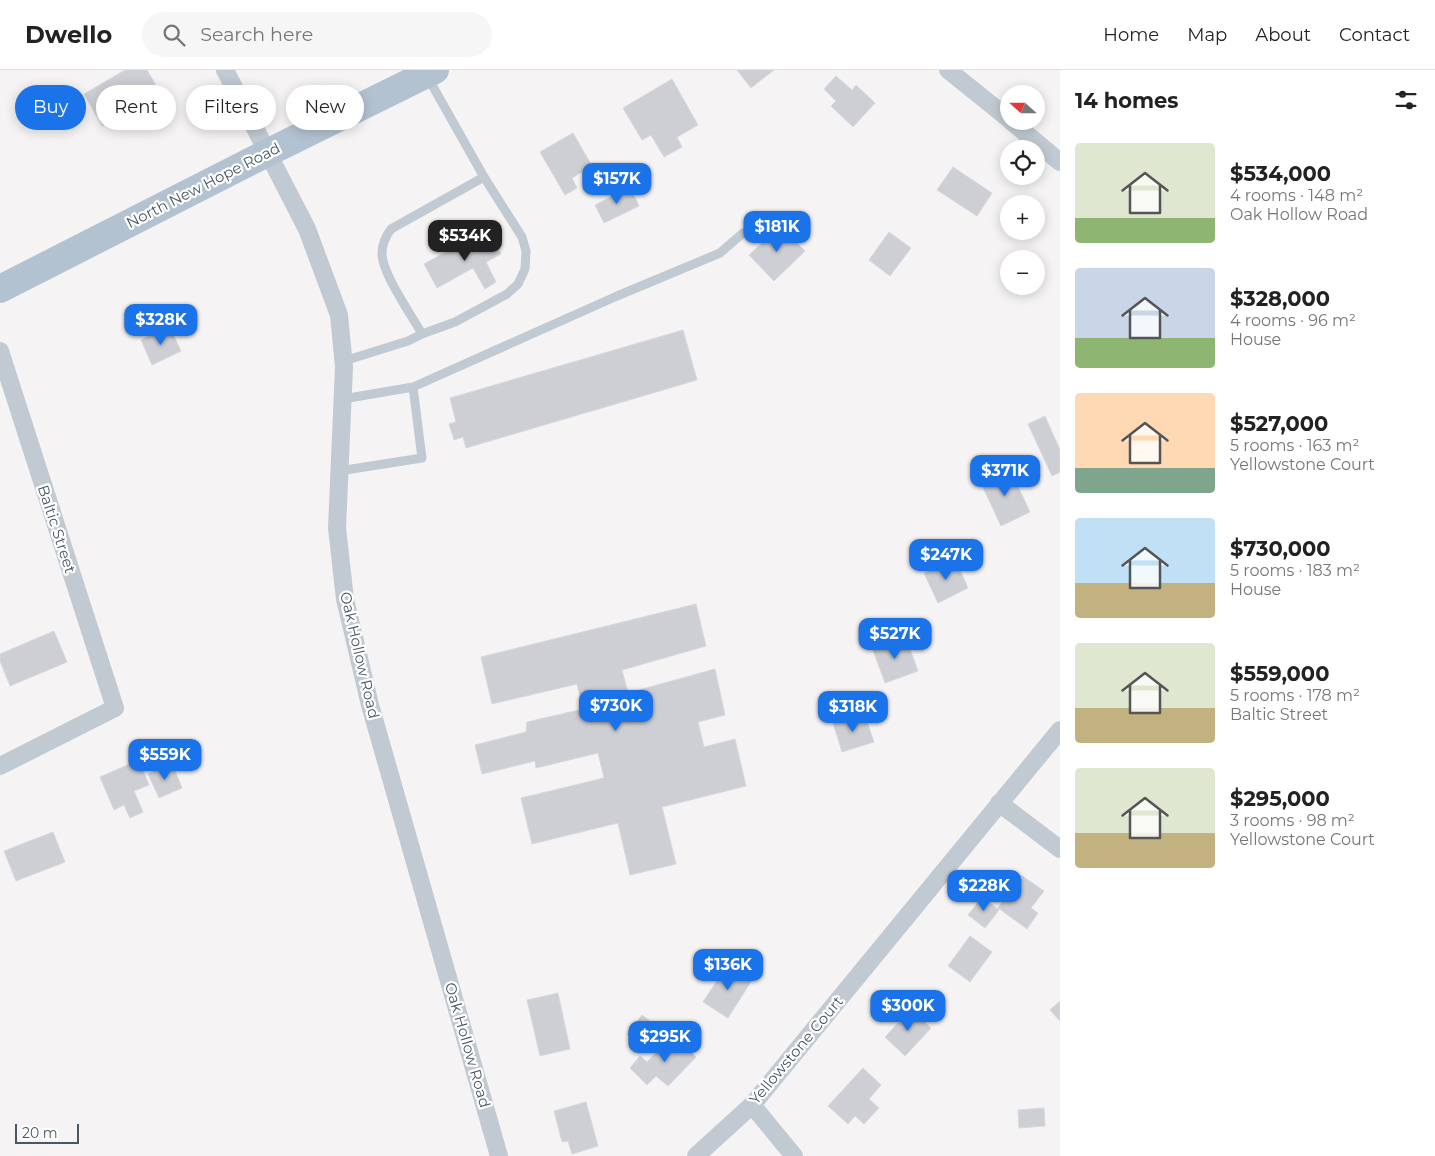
<!DOCTYPE html>
<meta charset="utf-8">
<style>
body{margin:0;font-family:Montserrat,sans-serif;background:#f6f6f6;color:#222;height:100vh;display:flex;flex-direction:column;font-size:19px;white-space:nowrap}
*{box-sizing:border-box;margin:0}
p{font-size:16px;color:#767676}
.icon{flex:none;width:28px;height:28px;fill:none;stroke:currentColor;stroke-width:2;stroke-linecap:round;stroke-linejoin:round}
.map{position:relative;flex:1;overflow:hidden}
.drawer{display:flex;flex-direction:column;background:#fff;width:375px}
.drawer>*{flex:none}
.banner{position:absolute;left:15px;top:15px;width:475px;height:45px;display:flex;gap:10px}
.needle{width:32px;rotate:291deg}
.fabs{position:absolute;left:1000px;top:15px;display:grid;gap:10px}
.fabs a{display:grid;place-items:center;width:45px;height:45px;border-radius:50%;background:#fff;box-shadow:0 2px 12px #0003;font-size:25px}
.scale{position:absolute;left:15px;bottom:12px;width:64px;box-sizing:border-box;padding-left:5px;border:2px solid #4a5661;border-top:0;font-size:14px;line-height:18px;white-space:nowrap;color:#4a5661;-webkit-text-stroke:4px #fff;paint-order:stroke}
.price{position:absolute;translate:-50% -42px;padding:0 11px;border-radius:10px;background:#1a73e8;color:#fff;font-size:16px;line-height:32px;filter:drop-shadow(0 1px 2px #0008)}
.price::after{content:'';position:absolute;left:50%;top:30px;width:15px;height:11px;margin-left:-8px;background:inherit;clip-path:polygon(0 0,100% 0,50% 100%)}
.price.active{background:#222;color:#fff}
ul{padding:0;list-style:none}
li{display:flex;align-items:center;gap:15px;height:125px;padding:0 15px}
li span{display:grid;place-items:center;flex:none;width:140px;height:100px;border-radius:5px;color:#555}
li>.icon{margin-inline-start:auto}
span .icon{width:60px;height:60px;fill:#fffc;stroke-width:1}
li b{font-size:21px}
h2{display:flex;justify-content:space-between;align-items:center;height:60px;padding:0 15px;font-size:21px}
.pill{padding:0 18px;border-radius:22px;background:#fff;box-shadow:0 2px 12px #0003;font-size:18px;line-height:45px}
.pill.active{background:#1a73e8;color:#fff}
header{display:flex;align-items:center;gap:30px;box-sizing:border-box;height:70px;padding:0 25px;background:#fff;border-bottom:1px solid #e0e0e0}
header strong{font-size:24px}
nav{display:flex;gap:28px;margin-inline-start:auto;font-size:18px}
.search{width:350px;height:45px;background:#f6f6f6;display:flex;align-items:center;gap:12px;box-sizing:border-box;padding:0 18px;border-radius:28px;color:#767676;font-size:19px}
main{display:flex;flex:1;min-height:0}
.map>svg:first-child{display:block}
.building{fill:#cdcfd5;stroke:#d7d9de}
.lines{fill:none;stroke-linecap:round;stroke-linejoin:round}
.lane{stroke:#c1cad2;stroke-width:9}
.street{stroke:#c1cad2;stroke-width:18}
.primary{stroke:#b3c2d1;stroke-width:28}
.labels{text-anchor:middle;dominant-baseline:central;stroke-width:4.5;stroke-linejoin:round;paint-order:stroke}
.street-label{font-size:15px;fill:#4a5661;stroke:#fff}
</style>
<header>
<strong>Dwello</strong>
<div class="search"><svg class="icon" aria-label="search" viewBox="0 0 24 24"><circle cx="10" cy="10" r="6"/><path d="M15 15l6 6"/></svg>Search here</div>
<nav><a>Home</a><a>Map</a><a>About</a><a>Contact</a></nav>
</header>
<main>
<div class="map">
<svg width="1060" height="1086" viewBox="0 0 1060 1086">
<rect width="100%" height="100%" fill="#f5f3f3"/>
<path class="building" d="M125,0H147L160,22L102,56L84,24Z
M737,0H774L751,18Z
M836,6L852,20L856,15L875,33L853,57L831,36L836,31L824,19Z
M672,9L698,55L677,67L682,77L664,87L651,65L642,70L623,38Z
M573,63L592,96L572,108L577,118L565,125L540,82Z
M953,97L992,123L977,146L937,120Z
M630,117L639,136L604,153L595,135Z
M780,156L805,181L774,211L749,185Z
M489,162L501,184L486,192L496,212L485,219L473,198L437,218L424,194L464,172L466,175Z
M889,162L911,178L890,206L869,190Z
M169,256L181,281L152,295L141,270Z
M683,260L697,310L466,378L463,367L454,370L449,354L456,352L450,328Z
M1045,346L1060,380V402L1052,406L1028,354Z
M1009,397L1030,442L1001,456L980,411Z
M955,489L968,518L938,533L924,503Z
M696,534L706,576L622,600L628,623L715,599L725,645L698,652L704,677L735,669L746,716L662,737L676,794L630,805L618,753L532,774L521,728L604,708L598,683L536,698L535,691L482,704L475,675L526,662L527,652L583,639L577,614L492,634L481,587Z
M54,561L67,592L10,616L0,591V584Z
M906,568L918,601L885,613L873,580Z
M864,643L874,672L842,682L833,653Z
M139,690L149,715L134,721L143,742L130,748L124,735L114,740L100,707Z
M172,693L182,718L159,728L148,704Z
M53,762L65,792L16,811L4,781Z
M1021,805L1044,821L1031,838L1038,843L1027,859L998,838Z
M982,827L999,840L985,858L968,845Z
M970,866L992,882L970,912L948,896Z
M728,894L752,910L728,948L703,932Z
M558,923L570,979L540,986L527,930Z
M1060,931V951L1050,940Z
M911,939L931,958L905,986L885,967Z
M642,945L658,957L643,976L627,964Z
M673,965L696,987L668,1016L656,1006L647,1015L630,998L640,986L647,992Z
M863,998L881,1015L869,1029L879,1038L864,1054L855,1046L848,1054L828,1036Z
M586,1032L598,1076L572,1084L568,1071L562,1072L554,1041Z
M1044,1038L1045,1056L1019,1058L1018,1040Z"/>
<g class="lines">
<path class="lane" d="M422,264L455,252L507,224L518,214L525,199L526,181L522,167L484,107
M344,291L408,271L422,264C412,246 382,203 382,184C382,174 385,167 391,159L484,107L427,6
M413,317L617,226L720,183L743,163
M339,401L422,388L413,317L343,329"/>
<path class="street" d="M225,0L307,159L339,245L344,297L337,458L345,529L370,635L499,1086
M948,0L1009,49
M1011,51L1060,92
M0,281L115,638L0,696
M999,733L1060,779
M752,1035L794,1086
M696,1086L752,1035L1060,660"/>
<path class="primary" d="M0,219L267,83L435,0"/>
</g>
<g class="labels">
<g class="street-label">
<text transform="translate(203 115) rotate(-27)">North New Hope Road</text>
<text transform="translate(57 459) rotate(72)">Baltic Street</text>
<text transform="translate(360 585) rotate(77)">Oak Hollow Road</text>
<text transform="translate(468 975) rotate(74)">Oak Hollow Road</text>
<text transform="translate(796 980) rotate(-50)">Yellowstone Court</text>
</g>
</g>
</svg>
<div class="fabs">
<a><svg class="needle" viewBox="-14 -14 28 28"><path d="M0-13l5 13h-10z" fill="#e53935"/><path d="M0 13l5-13h-10z" fill="#767676"/></svg></a>
<a><svg class="icon" aria-label="locate" viewBox="0 0 24 24"><circle cx="12" cy="12" r="6"/><path d="M12 2v4M12 18v4M2 12h4M18 12h4"/></svg></a>
<a>+</a>
<a>−</a>
</div>
<div class="scale">20 m</div>
<b class="price" style="left:617px;top:135px">$157K</b>
<b class="price" style="left:777px;top:183px">$181K</b>
<b class="price active" style="left:465px;top:192px">$534K</b>
<b class="price" style="left:161px;top:276px">$328K</b>
<b class="price" style="left:1005px;top:427px">$371K</b>
<b class="price" style="left:946px;top:511px">$247K</b>
<b class="price" style="left:895px;top:590px">$527K</b>
<b class="price" style="left:616px;top:662px">$730K</b>
<b class="price" style="left:853px;top:663px">$318K</b>
<b class="price" style="left:165px;top:711px">$559K</b>
<b class="price" style="left:984px;top:842px">$228K</b>
<b class="price" style="left:728px;top:921px">$136K</b>
<b class="price" style="left:908px;top:962px">$300K</b>
<b class="price" style="left:665px;top:993px">$295K</b>
<div class="banner">
<a class="pill active">Buy</a>
<a class="pill">Rent</a>
<a class="pill">Filters</a>
<a class="pill">New</a>
</div>
</div>
<section class="drawer">
<h2>14 homes<svg class="icon" aria-label="filters" viewBox="0 0 24 24"><path d="M4 7h16M4 17h16"/><circle cx="9" cy="7" r="2"/><circle cx="15" cy="17" r="2"/></svg></h2>
<ul>
<li><span style="background:linear-gradient(#dfe7d0 75%,#8fb573 0)"><svg class="icon" aria-label="home" viewBox="0 0 24 24"><path d="M3 11l9-7 9 7M6 9v11h12V9"/></svg></span><div><b>$534,000</b><p>4 rooms · 148 m²</p><p>Oak Hollow Road</p></div></li>
<li><span style="background:linear-gradient(#c9d6e8 70%,#8fb573 0)"><svg class="icon" aria-label="home" viewBox="0 0 24 24"><path d="M3 11l9-7 9 7M6 9v11h12V9"/></svg></span><div><b>$328,000</b><p>4 rooms · 96 m²</p><p>House</p></div></li>
<li><span style="background:linear-gradient(#ffd9b3 75%,#7fa58c 0)"><svg class="icon" aria-label="home" viewBox="0 0 24 24"><path d="M3 11l9-7 9 7M6 9v11h12V9"/></svg></span><div><b>$527,000</b><p>5 rooms · 163 m²</p><p>Yellowstone Court</p></div></li>
<li><span style="background:linear-gradient(#bfe0f5 65%,#c2b280 0)"><svg class="icon" aria-label="home" viewBox="0 0 24 24"><path d="M3 11l9-7 9 7M6 9v11h12V9"/></svg></span><div><b>$730,000</b><p>5 rooms · 183 m²</p><p>House</p></div></li>
<li><span style="background:linear-gradient(#dfe7d0 65%,#c2b280 0)"><svg class="icon" aria-label="home" viewBox="0 0 24 24"><path d="M3 11l9-7 9 7M6 9v11h12V9"/></svg></span><div><b>$559,000</b><p>5 rooms · 178 m²</p><p>Baltic Street</p></div></li>
<li><span style="background:linear-gradient(#dfe7d0 65%,#c2b280 0)"><svg class="icon" aria-label="home" viewBox="0 0 24 24"><path d="M3 11l9-7 9 7M6 9v11h12V9"/></svg></span><div><b>$295,000</b><p>3 rooms · 98 m²</p><p>Yellowstone Court</p></div></li>
</ul>
</section>
</main>
